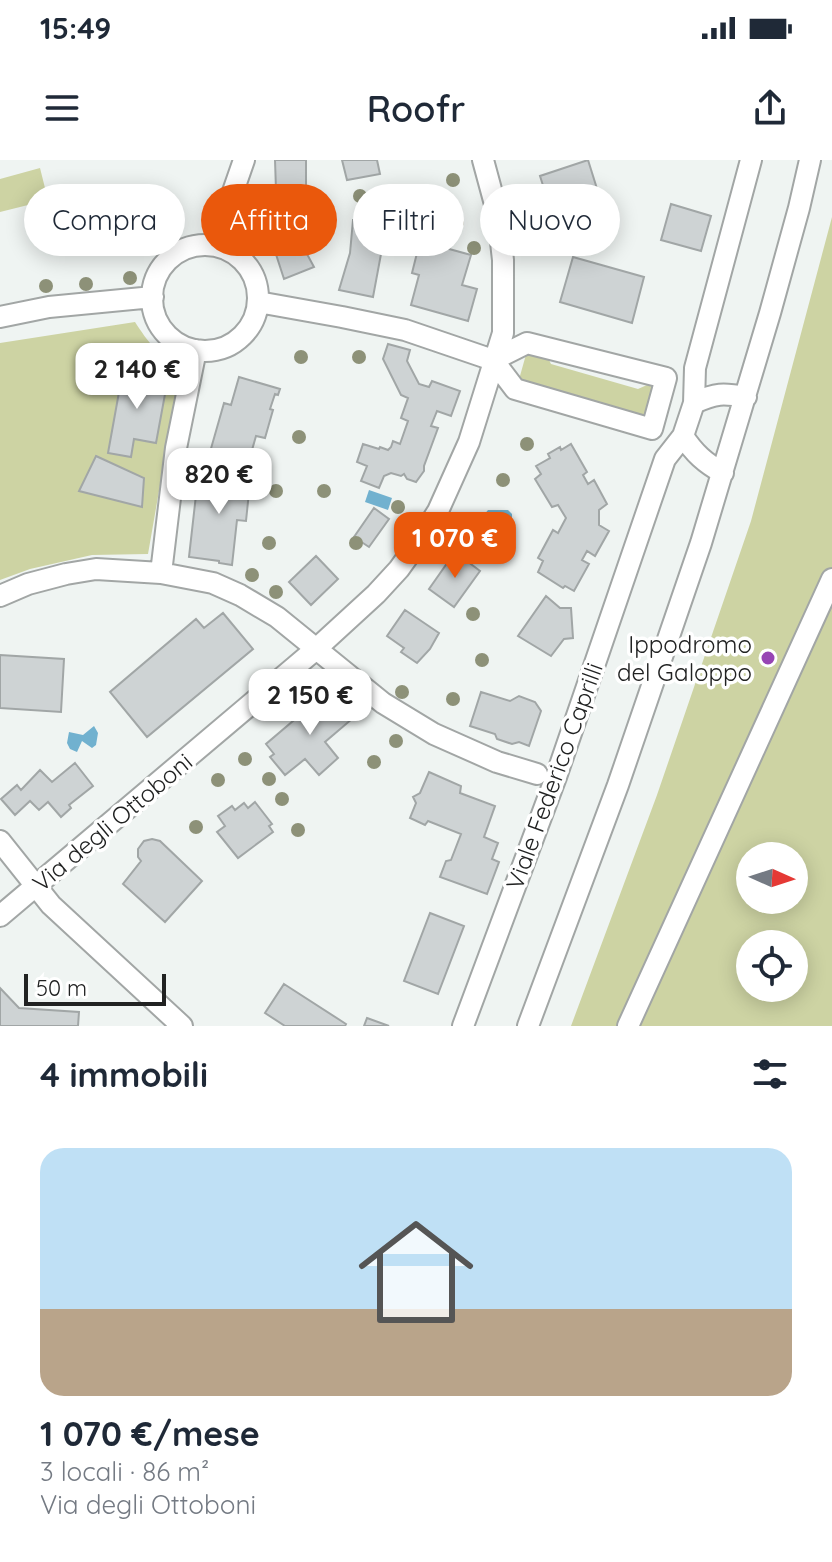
<!DOCTYPE html>
<html lang="it">
<meta charset="utf-8">
<style>
body{margin:0;font-family:Quicksand,sans-serif;background:#f6f6f7;color:#1f2937;height:100vh;display:flex;flex-direction:column;font-size:30px;white-space:nowrap}
*{box-sizing:border-box;margin:0}
p{font-size:26px;color:#747a83}
.icon{flex:none;width:44px;height:44px;fill:none;stroke:currentColor;stroke-width:2;stroke-linecap:round;stroke-linejoin:round}
.map{position:relative;height:866px;overflow:hidden}
.sheet{display:flex;flex-direction:column;background:#fff;flex:1}
.sheet>*{flex:none}
.guide{position:absolute;left:24px;top:24px;width:784px;height:72px;display:flex;gap:16px}
.needle{width:52px;rotate:93deg}
.buttons{position:absolute;left:736px;top:682px;display:grid;gap:16px}
.buttons a{display:grid;place-items:center;width:72px;height:72px;border-radius:50%;background:#fff;box-shadow:0 4px 20px #0003;font-size:40px}
.scale{position:absolute;left:24px;bottom:20px;width:142px;box-sizing:border-box;padding-left:8px;border:4px solid #212222;border-top:0;font-size:22px;line-height:28px;white-space:nowrap;color:#212222;-webkit-text-stroke:6px #fff;paint-order:stroke}
.price{position:absolute;translate:-50% -68px;padding:0 18px;border-radius:16px;background:#fff;color:#222;font-size:26px;line-height:52px;filter:drop-shadow(0 2px 4px #0008)}
.price::after{content:'';position:absolute;left:50%;top:48px;width:24px;height:18px;margin-left:-12px;background:inherit;clip-path:polygon(0 0,100% 0,50% 100%)}
.price.on{background:#ea580c;color:#fff}
ul{padding:0;list-style:none}
li{display:grid;align-content:center;gap:16px;height:424px;padding:0 40px}
li span{display:grid;place-items:center;height:248px;border-radius:24px;color:#555}
li>.icon{margin-inline-start:auto}
span .icon{width:144px;height:144px;fill:#fffc;stroke-width:1}
li b{font-size:34px}
h2{display:flex;justify-content:space-between;align-items:center;height:96px;padding:0 40px;font-size:34px}
.tag{padding:0 28px;border-radius:36px;background:#fff;box-shadow:0 4px 20px #0003;font-size:28px;line-height:72px}
.tag.on{background:#ea580c;color:#fff}
.status{display:flex;justify-content:space-between;align-items:center;height:56px;padding:0 40px;background:#fff;direction:ltr}
.status svg{height:22px;fill:currentColor}
header{display:flex;justify-content:space-between;align-items:center;height:104px;padding:0 40px;background:#fff;font-size:36px;font-weight:600}
.map>svg:first-child{display:block}
.green{fill:#cdd3a3;fill-rule:evenodd}
.water{fill:#71b1cf}
.building{fill:#ced3d4;stroke:#a1a6a6;stroke-width:2}
.lines{fill:none;stroke-linecap:round;stroke-linejoin:round}
.minor-casing{stroke:#a2a6a5;stroke-width:24}
.minor{stroke:#fff;stroke-width:20}
.tree{fill:#8d9178}
.poi-dot{fill:#9745b4;stroke:#fff;stroke-width:3}
.labels{text-anchor:middle;dominant-baseline:central;stroke-width:7;stroke-linejoin:round;paint-order:stroke}
.poi-label{font-size:24px;fill:#212222;stroke:#fff;text-anchor:end}
.street-label{font-size:24px;fill:#212222;stroke:#fff}
</style>
<div class="status"><b>15:49</b><svg viewBox="0 0 49 12"><path d="M0 12V9h3v3zM5 12V6h3v6zM10 12V3h3v9zM15 12V0h3v12zM26 1h20v11H26zM47 4h2v5h-2z"/></svg></div>
<header><svg class="icon" aria-label="menu" viewBox="0 0 24 24"><path d="M4 6h16M4 12h16M4 18h16"/></svg>Roofr<svg class="icon" aria-label="share" viewBox="0 0 24 24"><path d="M12 15V3M7 8l5-5 5 5M5 13v7h14v-7"/></svg></header>
<div class="map">
<svg width="832" height="866" viewBox="0 0 832 866">
<rect width="100%" height="100%" fill="#eff4f2"/>
<path class="green" d="M40,8L48,40L0,52V19Z
M832,57V866H571L657,635L751,361ZM750,696H794V740H750ZM750,784H794V828H750Z
M135,162C148,182 158,196 181,205L148,394L92,395L30,409L0,420V183Z
M527,191L546,194L551,204L638,229L647,225L653,227L645,264L518,223Z"/>
<path class="water" d="M65,56L74,57L86,63C90,72 95,88 81,92C76,93 72,91 67,91C56,92 51,90 43,82C40,66 51,61 65,56Z
M369,330L392,338L388,350L365,342Z
M488,350H508L512,354V360L508,365L487,366L483,356Z
M94,566L98,573L96,585L92,588L82,581L77,592L70,589L67,583L69,572L83,575Z"/>
<path class="building" d="M275,0H306V33H299L294,70L314,107L284,119L272,82L268,74L263,73L270,31L276,30Z
M342,0H377L380,14L347,20Z
M588,0L604,51L584,57L585,61L574,65L575,68L564,72L563,68L552,72L547,56L552,54L540,16Z
M671,44L711,56L701,91L661,80Z
M388,59V94H381L373,137L339,130L350,93L353,60Z
M420,81L471,95L462,125L477,129L468,161L411,145L419,115L412,113Z
M573,97L644,117L632,163L560,142Z
M388,184L410,190L407,201L419,224L429,227L432,221L460,231L451,256L437,251L431,266L438,268L424,306V311L416,322L407,319L404,314L401,316L391,313L384,316L379,328L361,321L367,306L357,302L363,284L379,289L380,287L388,290L391,287L393,281L400,284L408,261L401,258L408,238L401,235L383,199Z
M123,210L168,218L156,283L134,279L131,297L108,293Z
M239,217L280,229L278,235L275,234L270,249L273,250L265,278L256,276L248,304L210,292L224,243L231,245Z
M571,284L587,312L583,315L588,324L594,320L607,344L599,350V365L609,371L595,396L587,391L582,400L589,404L574,431L565,426L563,428L538,412L543,401L538,398L553,370L558,373L566,358L558,345L552,347L535,319L541,314L536,306L550,298L548,294L560,287L561,290Z
M96,296L144,318L142,347L79,331Z
M207,309L245,313L243,332H249L246,361L237,360L232,405L219,403V401L189,397L196,335L204,336Z
M374,348L389,359L369,387L354,377Z
M455,392L480,411L454,447L429,429Z
M316,396L338,419L311,445L289,422Z
M546,436L560,448H571L573,478L564,479L551,496L518,476Z
M405,450L439,473L430,489L417,503L401,492L404,488L387,476Z
M223,453L253,489L147,577L110,532L196,459L204,468Z
M0,495L64,499L61,552L0,548Z
M481,532L510,541L519,536L535,542L541,551L529,586L519,582L512,584L497,579L495,574L470,566Z
M326,533L334,542L336,540L352,559L325,582L338,598L319,615L305,599L285,615L270,597L274,594L266,584Z
M75,603L93,626L69,645L71,648L61,657L48,642L39,650L30,641L15,655L1,639L17,625L21,630L40,610L52,622Z
M429,612L461,626L460,633L495,646L484,677L498,683L492,699L499,702L487,734L440,717L446,701L451,700L461,674L428,661L425,665L410,658L416,643L413,637L420,633Z
M255,642L272,664L269,666L273,672L238,698L217,672L225,666L218,656L232,646L235,650L244,643L248,648Z
M152,679L160,681L202,721L165,762L123,724L141,701L138,697V689L144,681Z
M430,753L464,766L438,834L404,821Z
M284,824L346,864L345,866H285L265,853Z
M0,828L19,848L79,852L78,866H0Z
M367,858L389,866H364Z"/>
<g class="lines">
<g class="minor-casing">
<path id="minor" d="M152 138a53 53 0 1 1 106 0a53 53 0 1 1-106 0Z
M217,86L220,69L244,0
M258,142L342,157L405,170L493,200L515,229L652,269L666,218L527,183L493,200
M0,157L49,147L153,137
M694,243C716,233 723,233 746,237
M683,276C694,293 705,303 723,313
M161,413L176,288L196,190
M0,436L28,424L66,414L96,409L161,413L213,423L240,435L277,457L383,543L434,574L497,602L537,614
M0,681L51,745L182,866
M0,756L316,489L376,434L399,409L419,381L438,351L469,282L503,173V100L500,73L496,48L483,0
M463,866L556,617L665,299L683,276L694,243L695,208L751,0
M528,866L618,625L701,383L770,153L799,48L810,0
M628,866L832,419"/>
</g>
<use href="#minor" class="minor"/>
</g>
<g class="tree">
<circle cx="453" cy="20" r="7"/>
<circle cx="94" cy="31" r="7"/>
<circle cx="360" cy="36" r="7"/>
<circle cx="72" cy="42" r="7"/>
<circle cx="457" cy="62" r="7"/>
<circle cx="122" cy="87" r="7"/>
<circle cx="474" cy="88" r="7"/>
<circle cx="130" cy="118" r="7"/>
<circle cx="86" cy="124" r="7"/>
<circle cx="46" cy="126" r="7"/>
<circle cx="301" cy="197" r="7"/>
<circle cx="359" cy="197" r="7"/>
<circle cx="299" cy="277" r="7"/>
<circle cx="527" cy="284" r="7"/>
<circle cx="503" cy="320" r="7"/>
<circle cx="276" cy="331" r="7"/>
<circle cx="324" cy="331" r="7"/>
<circle cx="398" cy="347" r="7"/>
<circle cx="467" cy="374" r="7"/>
<circle cx="269" cy="383" r="7"/>
<circle cx="356" cy="383" r="7"/>
<circle cx="252" cy="415" r="7"/>
<circle cx="276" cy="432" r="7"/>
<circle cx="473" cy="454" r="7"/>
<circle cx="482" cy="500" r="7"/>
<circle cx="402" cy="532" r="7"/>
<circle cx="453" cy="539" r="7"/>
<circle cx="396" cy="581" r="7"/>
<circle cx="245" cy="599" r="7"/>
<circle cx="374" cy="602" r="7"/>
<circle cx="269" cy="619" r="7"/>
<circle cx="218" cy="620" r="7"/>
<circle cx="282" cy="639" r="7"/>
<circle cx="196" cy="667" r="7"/>
<circle cx="298" cy="670" r="7"/>
</g>
<circle class="poi-dot" cx="768" cy="498" r="8"/>
<g class="labels">
<g class="poi-label">
<text x="752" y="484">Ippodromo<tspan x="752" dy="28">del Galoppo</tspan></text>
</g>
<g class="street-label">
<text transform="translate(554 616) rotate(-70)">Viale Federico Caprilli</text>
<text transform="translate(112 662) rotate(-40)">Via degli Ottoboni</text>
</g>
</g>
</svg>
<div class="buttons">
<a><svg class="needle" viewBox="-14 -14 28 28"><path d="M0-13l5 13h-10z" fill="#e53935"/><path d="M0 13l5-13h-10z" fill="#747a83"/></svg></a>
<a><svg class="icon" aria-label="locate" viewBox="0 0 24 24"><circle cx="12" cy="12" r="6"/><path d="M12 2v4M12 18v4M2 12h4M18 12h4"/></svg></a>
</div>
<div class="scale">50 m</div>
<b class="price" style="left:137px;top:251px">2 140 €</b>
<b class="price" style="left:219px;top:356px">820 €</b>
<b class="price on" style="left:455px;top:420px">1 070 €</b>
<b class="price" style="left:310px;top:577px">2 150 €</b>
<div class="guide">
<a class="tag">Compra</a>
<a class="tag on">Affitta</a>
<a class="tag">Filtri</a>
<a class="tag">Nuovo</a>
</div>
</div>
<section class="sheet">
<h2>4 immobili<svg class="icon" aria-label="filters" viewBox="0 0 24 24"><path d="M4 7h16M4 17h16"/><circle cx="9" cy="7" r="2"/><circle cx="15" cy="17" r="2"/></svg></h2>
<ul>
<li><span style="background:linear-gradient(#bfe0f5 65%,#b9a48a 0)"><svg class="icon" aria-label="home" viewBox="0 0 24 24"><path d="M3 11l9-7 9 7M6 9v11h12V9"/></svg></span><div><b>1 070 €/mese</b><p>3 locali · 86 m²</p><p>Via degli Ottoboni</p></div></li>
</ul>
</section>
